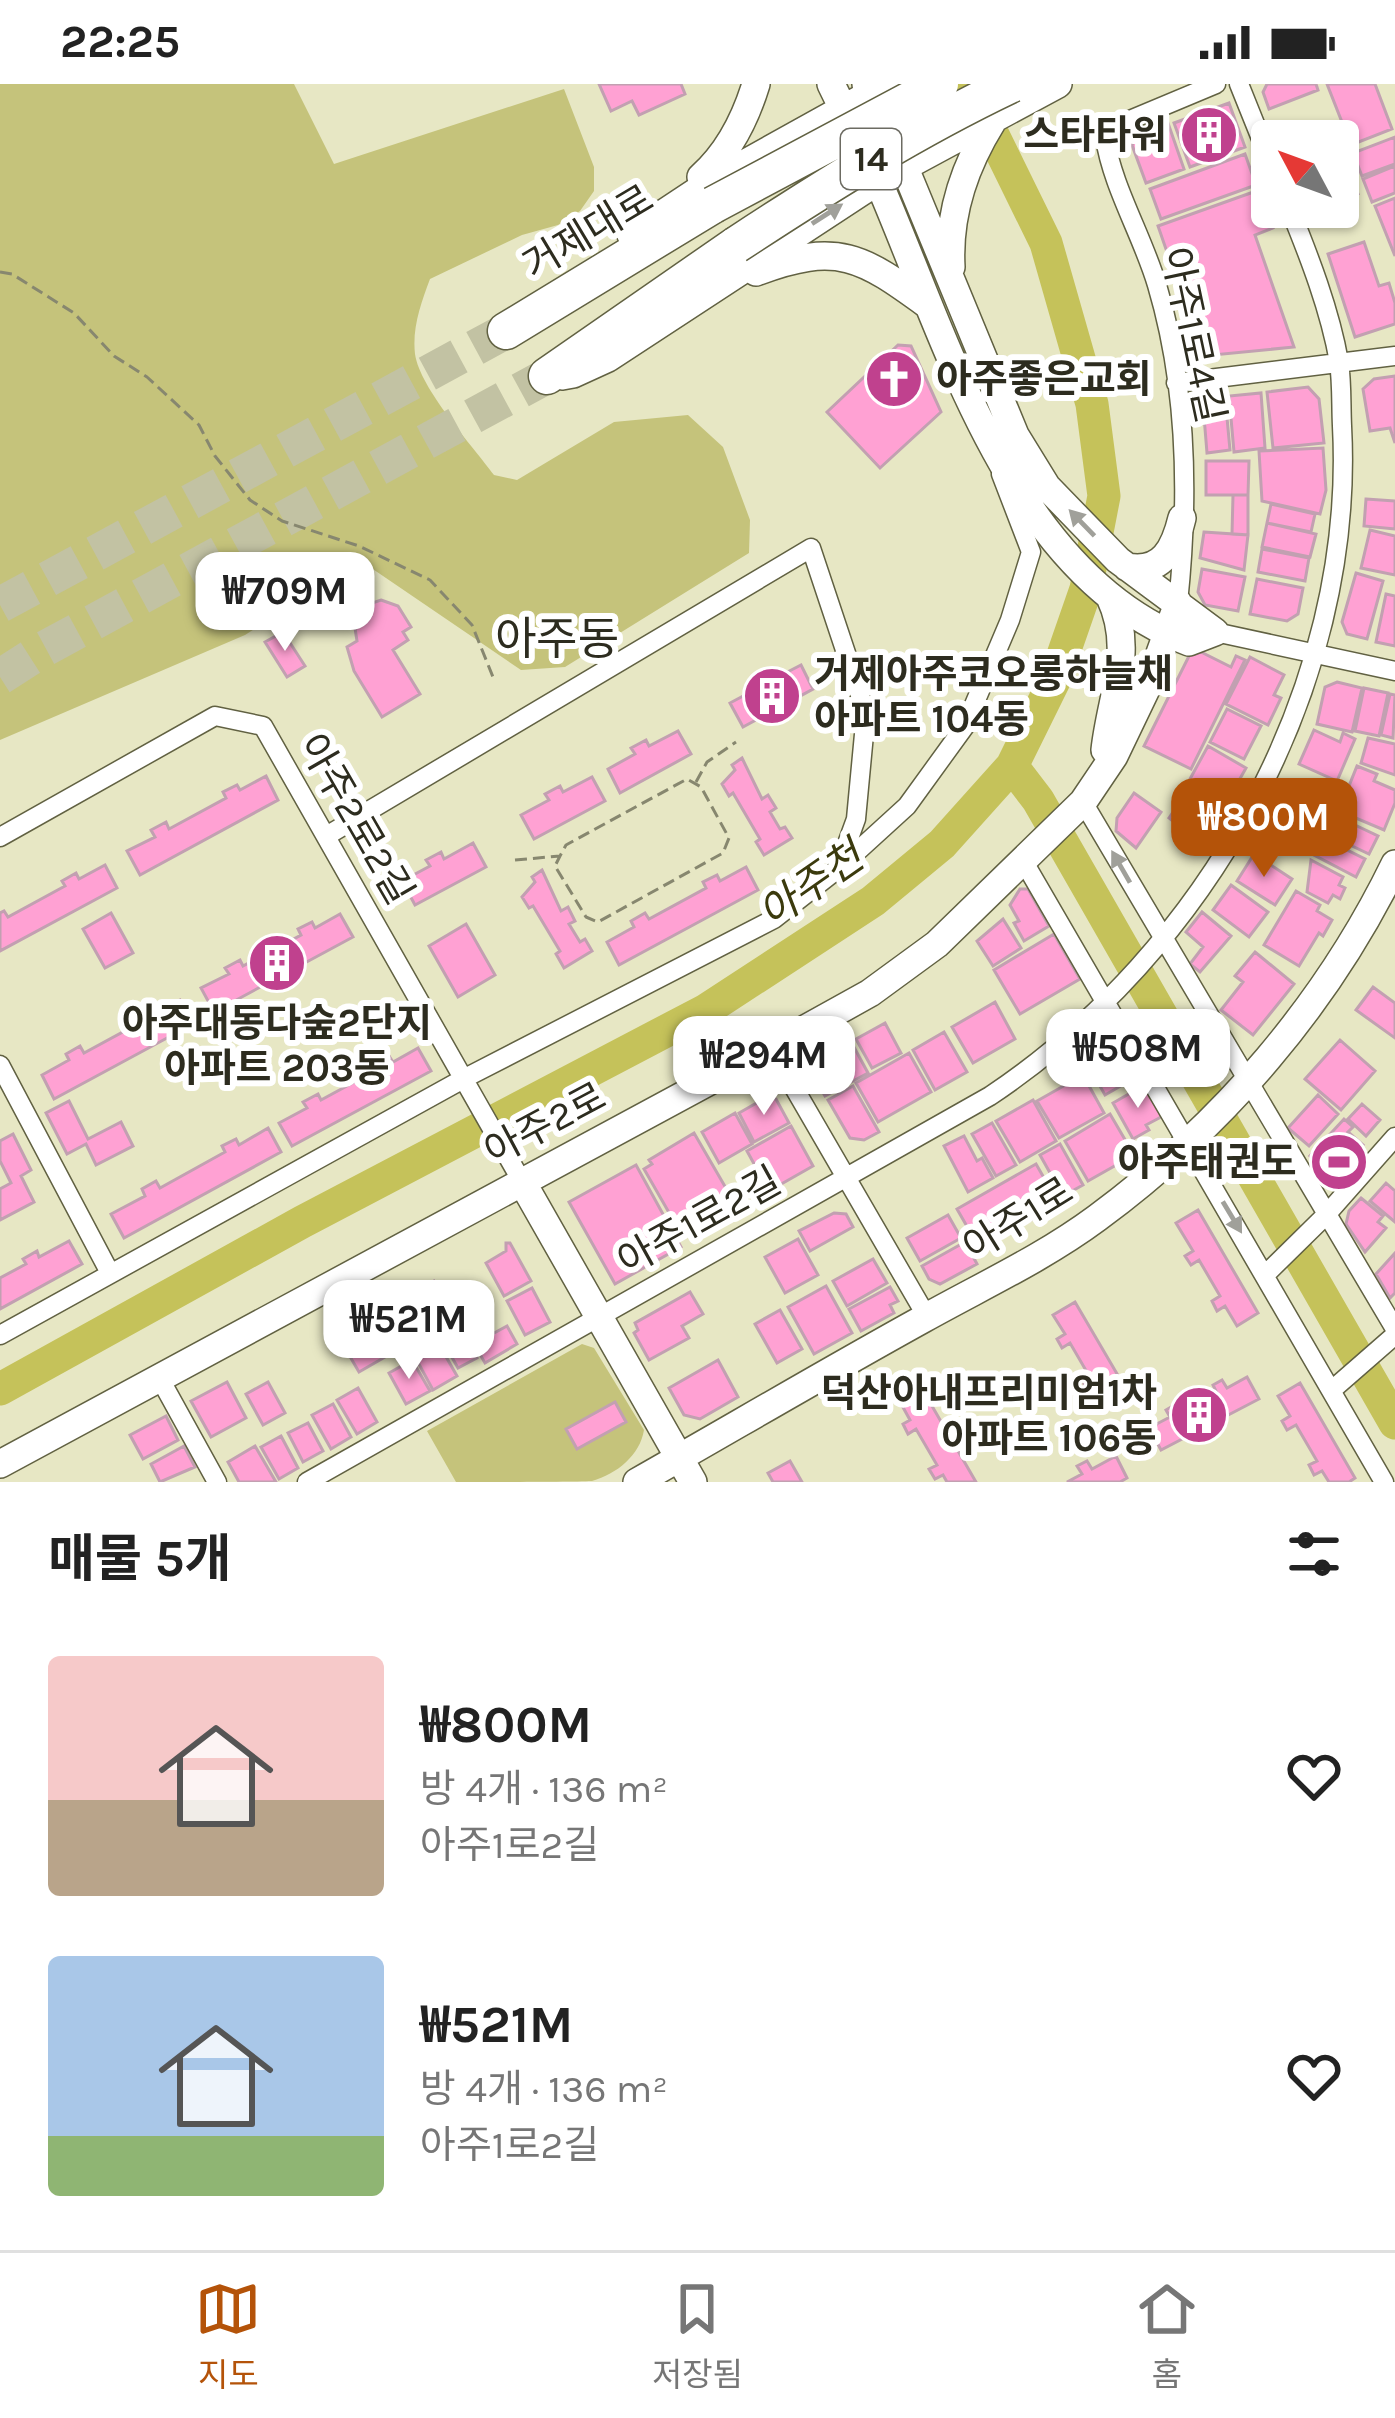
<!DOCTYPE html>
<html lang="ko">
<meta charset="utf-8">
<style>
body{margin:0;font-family:Karla,"Noto Sans KR",sans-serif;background:#f2f2f2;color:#222;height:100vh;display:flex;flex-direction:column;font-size:45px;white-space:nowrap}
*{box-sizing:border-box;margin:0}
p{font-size:39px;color:#767676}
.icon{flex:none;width:66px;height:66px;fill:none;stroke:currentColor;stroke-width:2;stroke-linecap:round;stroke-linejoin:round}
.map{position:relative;height:1398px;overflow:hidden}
.drawer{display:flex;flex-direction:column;background:#fff;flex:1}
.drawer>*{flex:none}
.needle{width:78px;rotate:311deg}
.fabs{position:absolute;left:1251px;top:36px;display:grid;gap:24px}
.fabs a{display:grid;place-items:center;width:108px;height:108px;border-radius:12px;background:#fff;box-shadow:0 3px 9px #0004;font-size:60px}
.price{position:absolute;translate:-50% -102px;padding:0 27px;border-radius:24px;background:#fff;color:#222;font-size:39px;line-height:78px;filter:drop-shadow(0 3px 6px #0008)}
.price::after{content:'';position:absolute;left:50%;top:72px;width:36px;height:27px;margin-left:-18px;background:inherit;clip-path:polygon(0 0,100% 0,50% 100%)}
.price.selected{background:#b45309;color:#fff}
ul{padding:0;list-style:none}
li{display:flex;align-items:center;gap:36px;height:300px;padding:0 48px}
li span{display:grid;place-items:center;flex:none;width:336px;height:240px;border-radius:12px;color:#555}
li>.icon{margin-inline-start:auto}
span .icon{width:144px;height:144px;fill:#fffc;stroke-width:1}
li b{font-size:51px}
h2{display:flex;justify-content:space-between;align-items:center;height:144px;padding:0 48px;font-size:51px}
.status{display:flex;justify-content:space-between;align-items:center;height:84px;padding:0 60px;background:#fff;direction:ltr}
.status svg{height:33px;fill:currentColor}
.dock{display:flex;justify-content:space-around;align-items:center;height:168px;border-top:3px solid #e0e0e0;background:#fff;font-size:33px;color:#767676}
.dock a{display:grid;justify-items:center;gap:6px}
.dock .selected{color:#b45309}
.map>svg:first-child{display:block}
.green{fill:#c5c37b}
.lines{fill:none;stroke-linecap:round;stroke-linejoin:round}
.river{stroke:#c5c25a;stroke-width:33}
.building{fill:#ffa1d3;stroke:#c2a0b1;stroke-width:3}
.highway-tunnel{stroke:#c2c2a3;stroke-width:36;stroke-dasharray:36 18;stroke-linecap:butt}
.street-casing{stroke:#616142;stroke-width:21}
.secondary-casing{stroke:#616142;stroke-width:30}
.highway-casing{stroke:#616142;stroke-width:39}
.path{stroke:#87876f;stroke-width:3;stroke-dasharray:12 6;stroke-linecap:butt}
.street{stroke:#fff;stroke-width:18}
.secondary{stroke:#fff;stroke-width:27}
.highway{stroke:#fff;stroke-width:36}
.highway-bridge-casing{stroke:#616142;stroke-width:39;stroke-linecap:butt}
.highway-bridge{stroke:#fff;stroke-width:36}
.oneway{fill:#a0a09a}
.labels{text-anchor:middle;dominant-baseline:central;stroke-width:12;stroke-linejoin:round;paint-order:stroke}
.shield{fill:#fff;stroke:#6c6b62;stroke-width:3}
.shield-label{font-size:36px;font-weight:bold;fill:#2d2c1f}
.poi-label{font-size:39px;font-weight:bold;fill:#2d2c1f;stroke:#fff;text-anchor:end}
.street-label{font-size:39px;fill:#2d2c1f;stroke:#fff}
.water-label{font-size:42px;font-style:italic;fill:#3b3a0d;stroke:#fff}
.quarter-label{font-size:45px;fill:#2d2c1f;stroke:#fff}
</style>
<div class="status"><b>22:25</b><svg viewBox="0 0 49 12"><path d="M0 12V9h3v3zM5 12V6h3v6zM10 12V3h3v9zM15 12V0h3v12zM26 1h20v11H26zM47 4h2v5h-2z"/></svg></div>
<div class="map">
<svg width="1395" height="1398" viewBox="0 0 1395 1398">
<rect width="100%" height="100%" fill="#e7e7c4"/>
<path class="green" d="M0,0H294L334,80L564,5L594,83V107L580,127L558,141L522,151L430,195C421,219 412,244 415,270C420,305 473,362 494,391L517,396L614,338L688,331L723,363L750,436L749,469L565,583L521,586L361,477L245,551L0,656Z
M582,1260L594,1264L644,1346C640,1371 617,1390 592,1397C568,1398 486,1398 456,1398L427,1347Z"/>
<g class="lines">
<path class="river" d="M1012,682L1038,716L1395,1339
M0,1305L302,1138L706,926L873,817L942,760L1012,682L1054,597L1086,505L1104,412L1092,320L1046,159L968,0"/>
</g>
<path class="building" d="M599,0H681L685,10L639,31L632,17L611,27Z
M1267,0H1316L1318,6L1269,25L1263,8Z
M1327,0H1375L1392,45L1351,61Z
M1229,19L1245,63L1190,83L1174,39Z
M1168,39L1184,85L1146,99L1132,61L1138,50Z
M1395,53V80L1362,92L1353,69Z
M1341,66L1358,110L1338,118V67Z
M1245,70L1256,101L1161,135L1150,105Z
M1395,82V109L1372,118L1363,95Z
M1259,106L1273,144L1255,151L1294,263L1203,272L1158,142Z
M1395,114V172L1375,122Z
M1364,158L1379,202L1389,199L1395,219V240L1355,253L1328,170Z
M898,261L911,262L941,328L880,384L827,328Z
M1395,292V359L1390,344L1370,347L1363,305L1374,295Z
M1308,303L1319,315L1324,359L1273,364L1267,308Z
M1261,309L1265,364L1234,368L1229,312Z
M1225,312L1230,366L1207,369L1203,320L1209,314Z
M1323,364L1326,406L1320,430L1262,417L1259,367Z
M1206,377H1249L1248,411H1206Z
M1233,411H1248V451L1232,450Z
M1366,415L1395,417V445L1364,442Z
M1271,420L1315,430L1311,448L1267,439Z
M1267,439L1316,450L1310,473L1262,463Z
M1370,446L1395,452V491L1361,484Z
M1204,448L1248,451L1244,486L1200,474Z
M1262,465L1309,474L1305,497L1258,488Z
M1202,485L1245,493L1238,527L1205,521L1198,508Z
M1356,489L1383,497L1367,555L1347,550L1342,538Z
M1257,495L1303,504L1298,530L1287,537L1250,530Z
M1386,510L1395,512V562L1376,558Z
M381,516L398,522L411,543L403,548L408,556L393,566L420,610L382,633L354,587L347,563L357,557L354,538L357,530L363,522Z
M283,548L305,582L287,593L265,558Z
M1193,564L1231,583L1236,572L1245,576L1191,685L1144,662Z
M1250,573L1284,591L1274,611L1281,614L1268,641L1226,620Z
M801,581L813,605L743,643L730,619L758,604L754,598L769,590L772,596Z
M1337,598L1362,604L1352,648L1317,640L1325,603Z
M1364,604L1388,609L1379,652L1355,647Z
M1390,610L1395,611L1393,654L1381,651Z
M1227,625L1261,642L1244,675L1210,658Z
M1314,646L1340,658L1343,649L1355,655L1337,697L1299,680Z
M678,647L691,670L620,709L608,685L635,670L631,664L646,656L649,662Z
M1368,654L1395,660V691L1361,679Z
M1208,662L1246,684L1221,728L1184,706Z
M742,674L762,715L768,711L776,724L770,728L780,745L785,743L792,754L764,771L756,758L760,755L733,709L729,712L722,700L735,686L732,681Z
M1357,682L1377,690L1374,697L1395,706V719L1384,746L1339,727Z
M266,692L278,716L140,791L127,767L155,753L151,746L166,738L169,745L226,714L223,708L237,701L240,706Z
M592,693L605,717L534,755L521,731L549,716L545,710L560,702L563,708Z
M1134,709L1161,728L1136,764L1116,747L1117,734Z
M1185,711L1224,732L1204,762L1169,734Z
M1336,732L1378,752L1369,770L1327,750Z
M1323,754L1365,775L1356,793L1314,771Z
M473,759L486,783L415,821L402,797L430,782L426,776L441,768L444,775Z
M1254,770L1292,795L1275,821L1237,797Z
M1311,776L1343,793L1339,801L1345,804L1340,815L1333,811L1328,819L1307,808Z
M105,781L117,804L0,867V829L4,827L8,833L65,802L62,797L76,789L79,795Z
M746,783L758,806L619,881L607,858L634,843L631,837L645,829L649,835L706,804L703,798L717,791L720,797Z
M542,786L561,827L568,823L575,837L569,840L580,858L585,855L592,867L564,884L556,870L560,867L533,822L529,824L522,813L535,798L532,793Z
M1231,801L1268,828L1249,853L1213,826Z
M1020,805H1028L1049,842L1024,857L1014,839L1019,837L1010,821Z
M1296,807L1320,821L1317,827L1332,836L1323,852L1319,849L1299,882L1264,861Z
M1202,828L1231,852L1200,888L1190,880L1203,863L1186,848Z
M111,829L133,869L105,884L83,845Z
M340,830L353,853L214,928L201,904L229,890L225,884L240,876L243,882L301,851L298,845L312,838L315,844Z
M1003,835L1021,864L993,882L977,857Z
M466,840L495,891L458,913L429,862Z
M1054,850L1080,895L1020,930L994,886Z
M1255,868L1294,900L1253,951L1221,926L1243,898L1235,892Z
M1373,903L1395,919V954L1356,926Z
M180,916L193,940L54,1015L42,991L69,976L66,970L80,962L84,969L141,938L138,932L152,925L155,930Z
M995,918L1015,955L973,979L952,943Z
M885,939L901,969L872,984L856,955Z
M944,948L967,988L935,1006L913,966Z
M1116,953L1138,992L1105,1011L1083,972L1097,956Z
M849,954L868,989L825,1012L810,985L813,974Z
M1340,956L1375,987L1341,1026L1305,995Z
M418,964L431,987L292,1062L279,1039L307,1024L303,1018L318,1010L321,1016L378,985L375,979L389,972L393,978Z
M909,969L931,1008L878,1038L856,999Z
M1083,991L1104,1029L1059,1054L1037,1017Z
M1146,1000L1163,1032L1146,1041L1149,1046L1133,1055L1113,1019Z
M853,1002L879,1048L864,1056L850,1054L828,1016Z
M1318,1011L1338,1030L1309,1062L1288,1044Z
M767,1013L776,1015L789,1039L754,1058L739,1029Z
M1033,1016L1056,1057L1020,1078L996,1037Z
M69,1017L88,1055L121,1038L133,1062L96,1081L86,1060L67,1070L46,1029Z
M1362,1020L1380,1036L1366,1052L1348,1035Z
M735,1029L752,1060L719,1079L702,1048Z
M1110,1030L1134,1071L1088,1097L1065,1057Z
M1344,1035L1353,1043L1348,1048L1363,1061L1330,1098L1314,1083L1318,1079L1310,1072Z
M992,1039L1016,1081L996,1092L972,1050Z
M791,1042L813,1082L769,1107L747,1067Z
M268,1044L281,1068L124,1154L111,1130L145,1112L142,1105L156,1097L160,1104L225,1068L222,1062L236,1055L239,1061Z
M694,1049L734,1118L690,1143L693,1148L683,1153L644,1085L652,1080L649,1076Z
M13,1050L31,1086L21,1092L34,1118L0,1136V1105L11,1099L0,1077V1057Z
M964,1052L977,1077L982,1074L993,1094L968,1108L944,1062Z
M1060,1060L1083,1101L1063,1112L1040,1071Z
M1036,1080L1059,1120L980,1165L957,1125Z
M636,1081L681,1163L615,1200L569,1118Z
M1386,1099L1395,1107V1138L1370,1117Z
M1361,1114L1383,1132L1378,1138L1386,1144L1365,1168L1346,1140L1349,1127Z
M1198,1126L1258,1229L1237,1242L1225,1222L1217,1227L1212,1217L1220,1212L1199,1176L1191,1181L1185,1172L1193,1167L1176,1139Z
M834,1129L846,1130L853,1143L810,1167L799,1147Z
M948,1131L961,1154L920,1177L907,1154Z
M798,1155L818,1191L785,1209L765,1173Z
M69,1157L82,1180L0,1225V1194L26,1180L23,1175L37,1167L39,1173Z
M965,1158L977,1180L940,1200L929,1195L922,1182Z
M506,1159H510L531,1197L504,1212L486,1179L506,1167Z
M1395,1169V1209L1390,1214L1376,1190Z
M873,1175L887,1199L847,1222L833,1197Z
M434,1197L455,1232L430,1247L408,1212Z
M826,1202L852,1249L814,1270L788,1223Z
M890,1203L898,1217L890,1221L894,1229L861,1247L849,1225Z
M532,1204L550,1238L525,1251L507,1217Z
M690,1208L703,1230L682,1242L689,1254L649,1276L634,1249L638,1246L635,1239Z
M1075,1218L1130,1312L1109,1325L1097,1305L1089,1310L1084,1300L1091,1295L1070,1259L1062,1264L1057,1255L1065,1250L1053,1231Z
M780,1226L802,1265L777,1279L755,1240Z
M361,1232L385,1273L359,1288L335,1247Z
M507,1242L517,1260L485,1279L474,1260Z
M460,1243L477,1274L458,1284L441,1254Z
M437,1257L457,1292L433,1306L414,1271Z
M412,1276L430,1307L406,1320L389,1289Z
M718,1276L738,1313L700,1335L684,1331L669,1304Z
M1247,1293L1259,1315L1161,1366L1149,1344L1170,1333L1166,1326L1176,1320L1180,1328L1217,1309L1213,1301L1222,1296L1227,1304Z
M227,1298L246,1334L211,1353L191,1317Z
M268,1298L285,1329L263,1341L246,1310Z
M1300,1299L1355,1394L1349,1398H1329L1322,1387L1314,1391L1309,1381L1317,1377L1296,1341L1287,1346L1282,1337L1290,1332L1278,1312Z
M921,1303L976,1398H947L943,1391L935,1395L929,1385L937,1381L916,1345L908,1350L903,1340L910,1336L899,1316Z
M358,1304L377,1338L357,1350L337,1316Z
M615,1318L626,1338L577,1365L566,1345Z
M333,1320L351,1353L331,1365L312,1331Z
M166,1332L178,1356L143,1375L130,1351Z
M308,1339L323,1367L303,1378L288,1349Z
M281,1352L298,1384L279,1395L261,1363Z
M184,1362L195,1383L160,1398L151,1380Z
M255,1362L276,1398H239L228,1378Z
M1116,1372L1127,1394L1120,1398H1067L1082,1390L1077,1382L1087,1377L1092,1385Z
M790,1377L802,1398H773L768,1389Z"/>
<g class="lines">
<path class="highway-tunnel" d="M0,521L506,247
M0,593L44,565L547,292"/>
<g class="street-casing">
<path id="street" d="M1239,0L1272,82
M1176,299L1395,272
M1178,519C1189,415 1187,302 1157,201C1143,153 1112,102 1105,54L1118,41L1216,0
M1215,548L1395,587
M1083,718L1395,1245
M328,751L811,464L866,629L856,735L840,779
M0,753L215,632L263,642L521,1096
M1024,778L1384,1398
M771,964L927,1233
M0,981L110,1189
M1266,1190L1326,1131L1395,1053
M0,1251L465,994L774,835L839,784L907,722L965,642L1010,536L1031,468L1001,390
M159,1293L217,1398
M1332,1306L1395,1251
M307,1398L990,1012C1206,868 1356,604 1342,342C1341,321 1342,299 1339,278C1330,226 1309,172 1289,123"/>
</g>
<g class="secondary-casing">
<path id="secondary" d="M831,0C847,33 864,66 879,99C947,256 1012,492 1189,558L1215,548L1118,476L1047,403L1015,351L904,82L866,0
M701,93C729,68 745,36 756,0
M631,151L708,100L888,0
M951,183C948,130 964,83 992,38
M756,188C838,157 862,173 928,221
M562,292L573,290L608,274L878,97L1058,0
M1127,483C1163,490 1175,463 1182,434
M1105,666C1111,611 1135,566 1110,513
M521,1096L693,1398
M0,1380L771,964L870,909L937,860L1083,718L1114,672L1150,597L1178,519
M637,1398C732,1344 827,1288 923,1235C982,1202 1043,1174 1097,1134C1223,1041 1327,920 1395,780"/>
</g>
<g class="highway-casing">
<path id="highway" d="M506,247L713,121
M547,292L736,161"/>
</g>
<path class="path" d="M0,188L12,190L74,229L114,272L147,293L199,341L215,372L250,416L282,437L359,462L430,496L472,541L493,593
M696,698L707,678L736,658
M515,776L560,772L566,761L687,695L701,703L729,754L723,769L598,838L586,833L555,782L560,772"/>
<use href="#street" class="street"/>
<use href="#secondary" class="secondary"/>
<use href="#highway" class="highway"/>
<g class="highway-bridge-casing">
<path id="highway-bridge" d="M713,121L940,0
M736,161C826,102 915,46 1012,0"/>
</g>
<use href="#highway-bridge" class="highway-bridge"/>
</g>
<defs><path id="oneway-solid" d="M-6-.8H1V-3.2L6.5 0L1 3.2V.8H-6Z" transform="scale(3)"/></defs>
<g class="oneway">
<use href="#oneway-solid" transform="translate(827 130) rotate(-33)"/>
<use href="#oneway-solid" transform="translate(1082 439) rotate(-134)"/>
<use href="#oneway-solid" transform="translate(1121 783) rotate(-120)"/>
<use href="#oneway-solid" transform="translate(1232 1133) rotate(59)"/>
</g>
<defs>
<g id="building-disc" transform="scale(3)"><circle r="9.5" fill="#c0418e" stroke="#fff"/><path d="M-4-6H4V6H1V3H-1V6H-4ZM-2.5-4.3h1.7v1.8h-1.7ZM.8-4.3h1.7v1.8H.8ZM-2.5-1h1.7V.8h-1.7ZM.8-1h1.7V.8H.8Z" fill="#fff"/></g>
<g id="church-disc" transform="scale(3)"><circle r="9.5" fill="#c0418e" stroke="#fff"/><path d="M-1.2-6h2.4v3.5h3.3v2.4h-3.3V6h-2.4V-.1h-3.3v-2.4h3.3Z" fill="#fff"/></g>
<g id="stadium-disc" transform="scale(3)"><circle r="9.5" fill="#c0418e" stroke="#fff"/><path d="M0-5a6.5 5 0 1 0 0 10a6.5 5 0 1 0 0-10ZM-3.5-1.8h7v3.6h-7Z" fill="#fff"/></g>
</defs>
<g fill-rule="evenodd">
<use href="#building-disc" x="1209" y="51"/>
<use href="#church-disc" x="894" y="295"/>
<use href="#building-disc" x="772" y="612"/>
<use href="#building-disc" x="277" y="879"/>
<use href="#stadium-disc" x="1339" y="1078"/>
<use href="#building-disc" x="1199" y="1331"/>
</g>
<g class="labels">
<rect class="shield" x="841" y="45" width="60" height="60" rx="9"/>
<g class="shield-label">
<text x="871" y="75">14</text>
</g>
<g class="poi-label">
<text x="1167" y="51">스타타워</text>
<text x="936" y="295" text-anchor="start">아주좋은교회</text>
<text x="814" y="590" text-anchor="start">거제아주코오롱하늘채<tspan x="814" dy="45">아파트 104동</tspan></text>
<text x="277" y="939" text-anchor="middle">아주대동다숲2단지<tspan x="277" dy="45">아파트 203동</tspan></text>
<text x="1297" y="1078">아주태권도</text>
<text x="1157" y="1309">덕산아내프리미엄1차<tspan x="1157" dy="45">아파트 106동</tspan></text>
</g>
<g class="street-label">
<text transform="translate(588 148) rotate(-31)">거제대로</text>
<text transform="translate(1193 251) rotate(78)">아주1로4길</text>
<text transform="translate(356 735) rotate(60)">아주2로2길</text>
<text transform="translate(545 1040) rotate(-28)">아주2로</text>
<text transform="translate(1018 1135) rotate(-32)">아주1로</text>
<text transform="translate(699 1137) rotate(-29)">아주1로2길</text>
</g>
<g class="water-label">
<text transform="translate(811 801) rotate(-35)">아주천</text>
</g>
<g class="quarter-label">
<text x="557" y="555">아주동</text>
</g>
</g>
</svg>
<div class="fabs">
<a><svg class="needle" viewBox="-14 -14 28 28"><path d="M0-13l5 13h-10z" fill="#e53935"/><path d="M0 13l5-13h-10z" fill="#767676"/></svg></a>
</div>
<b class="price" style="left:285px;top:570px">₩709M</b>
<b class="price selected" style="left:1264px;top:796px">₩800M</b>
<b class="price" style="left:1138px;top:1027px">₩508M</b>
<b class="price" style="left:764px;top:1034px">₩294M</b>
<b class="price" style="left:409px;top:1298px">₩521M</b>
</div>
<section class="drawer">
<h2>매물 5개<svg class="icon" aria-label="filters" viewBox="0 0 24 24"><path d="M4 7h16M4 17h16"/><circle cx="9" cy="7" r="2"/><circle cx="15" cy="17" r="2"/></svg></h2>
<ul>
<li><span style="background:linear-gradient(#f6c9c9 60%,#b9a48a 0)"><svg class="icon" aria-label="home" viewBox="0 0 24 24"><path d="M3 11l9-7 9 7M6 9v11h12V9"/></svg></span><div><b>₩800M</b><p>방 4개 · 136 m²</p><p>아주1로2길</p></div><svg class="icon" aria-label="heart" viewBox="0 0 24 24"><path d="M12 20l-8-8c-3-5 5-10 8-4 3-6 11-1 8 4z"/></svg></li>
<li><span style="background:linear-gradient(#a9c7e8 75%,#8fb573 0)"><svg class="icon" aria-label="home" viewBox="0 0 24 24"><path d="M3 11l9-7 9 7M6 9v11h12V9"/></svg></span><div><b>₩521M</b><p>방 4개 · 136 m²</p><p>아주1로2길</p></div><svg class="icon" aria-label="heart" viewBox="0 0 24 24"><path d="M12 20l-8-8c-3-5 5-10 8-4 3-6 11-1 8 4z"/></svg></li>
</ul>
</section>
<nav class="dock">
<a class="selected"><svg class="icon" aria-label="map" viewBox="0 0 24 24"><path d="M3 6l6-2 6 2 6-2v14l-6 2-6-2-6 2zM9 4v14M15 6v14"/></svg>지도</a>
<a><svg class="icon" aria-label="saved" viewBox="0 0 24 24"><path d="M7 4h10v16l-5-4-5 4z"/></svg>저장됨</a>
<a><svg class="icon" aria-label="home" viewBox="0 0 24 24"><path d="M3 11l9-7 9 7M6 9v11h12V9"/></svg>홈</a>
</nav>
